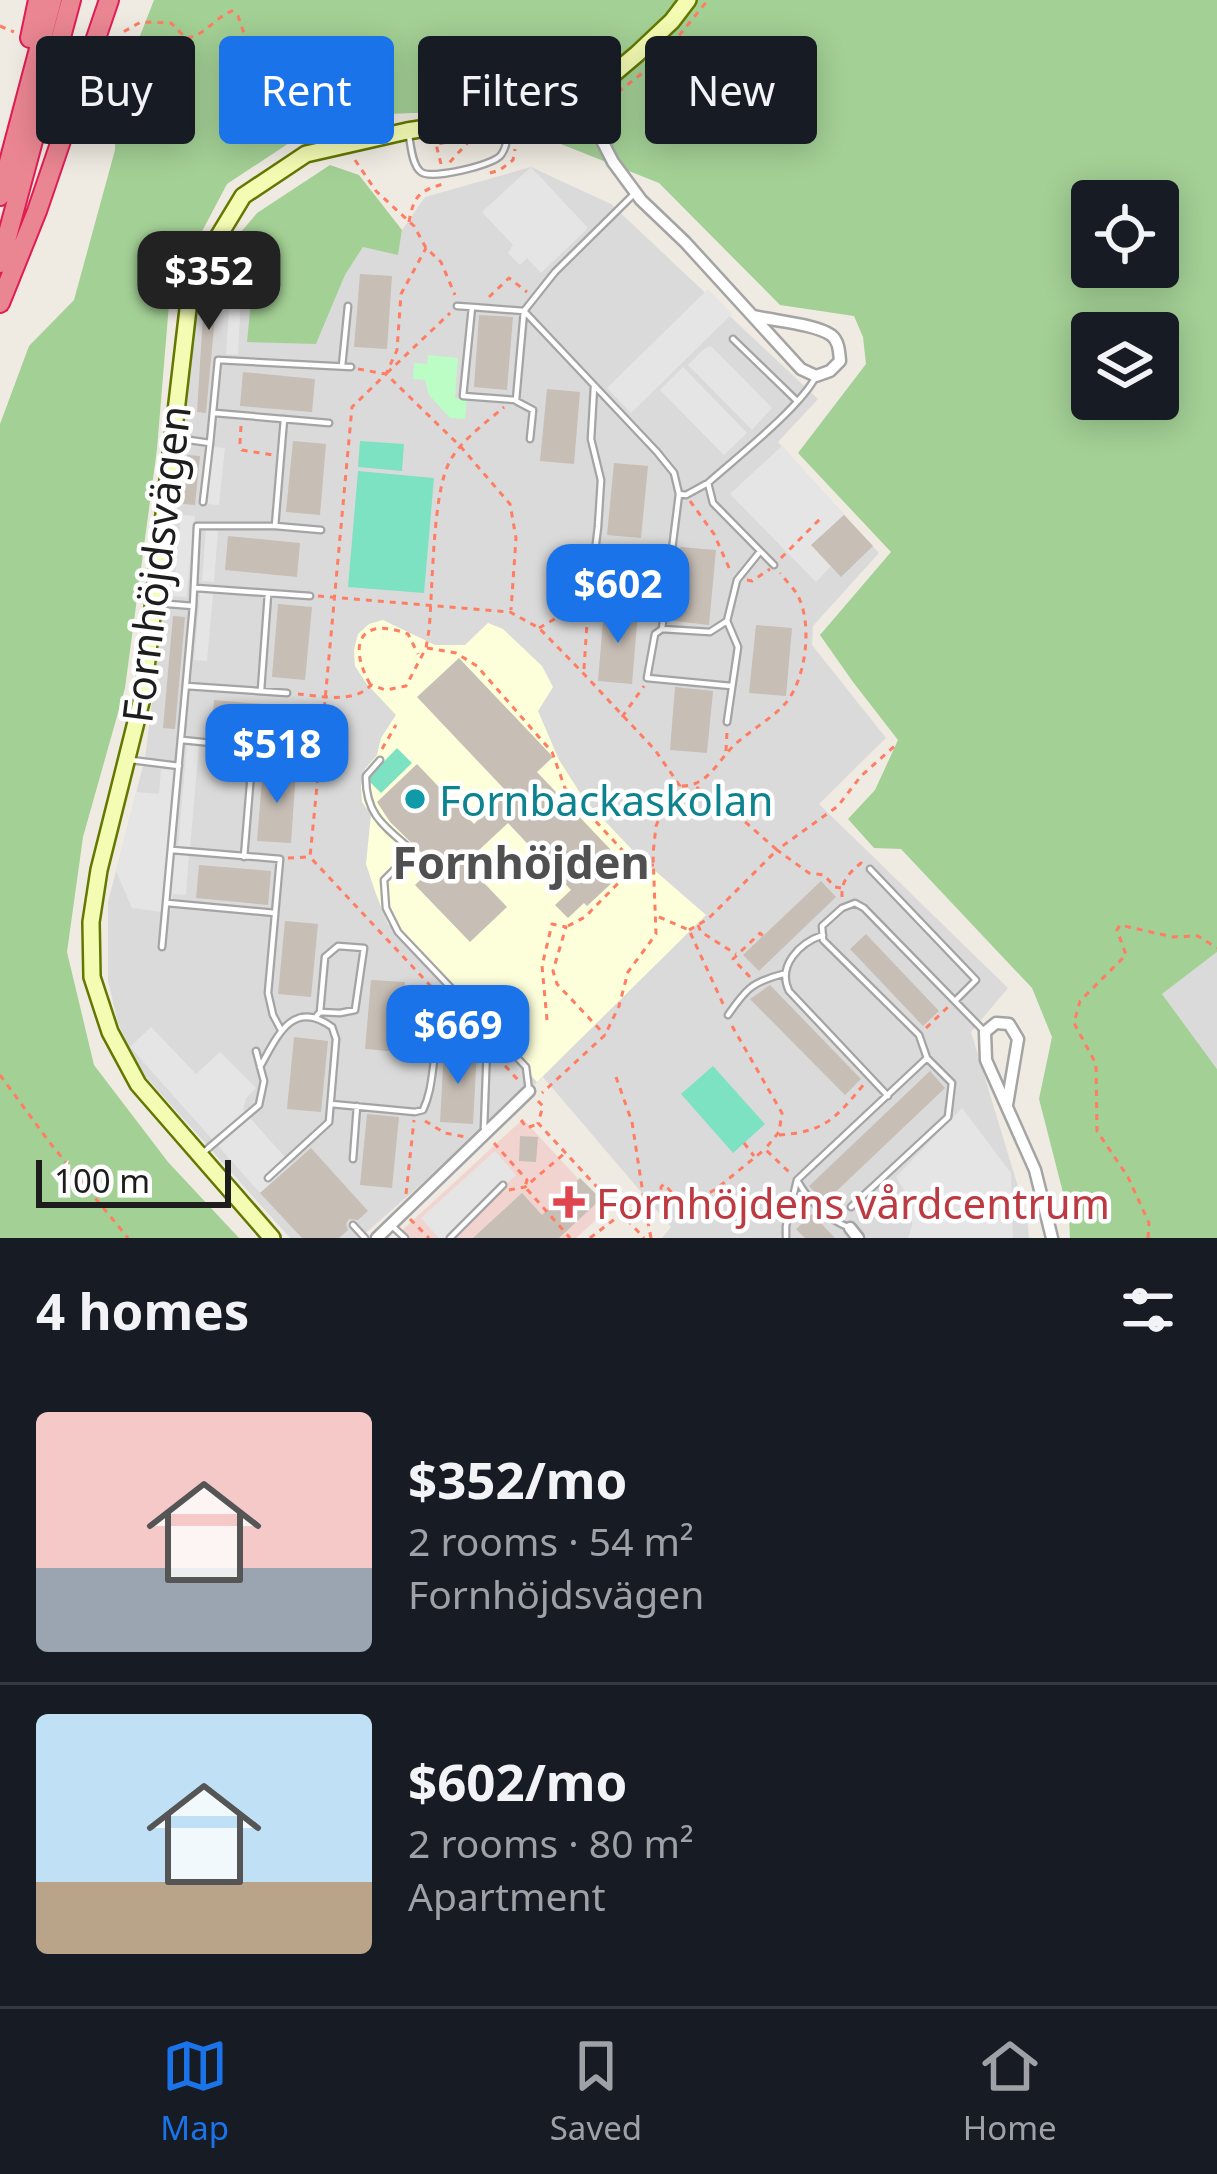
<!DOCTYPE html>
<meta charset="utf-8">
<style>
body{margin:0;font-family:"Noto Sans",sans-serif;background:#242831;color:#f1f3f6;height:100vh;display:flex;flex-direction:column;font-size:45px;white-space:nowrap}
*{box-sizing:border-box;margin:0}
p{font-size:39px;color:#9ea1a6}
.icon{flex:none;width:66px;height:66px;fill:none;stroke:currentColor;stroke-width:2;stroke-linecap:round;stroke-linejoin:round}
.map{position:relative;height:1238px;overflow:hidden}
.details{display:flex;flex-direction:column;background:#171b24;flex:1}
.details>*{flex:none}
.guide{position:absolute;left:36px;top:36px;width:1146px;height:108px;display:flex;gap:24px}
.buttons{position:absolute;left:1071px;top:180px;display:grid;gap:24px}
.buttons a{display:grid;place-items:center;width:108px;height:108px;border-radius:12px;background:#171b24;box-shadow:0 6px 30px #0003;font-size:60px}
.scale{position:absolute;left:36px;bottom:30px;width:195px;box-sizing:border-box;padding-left:12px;border:6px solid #1d1d1d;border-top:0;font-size:33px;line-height:42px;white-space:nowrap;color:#1d1d1d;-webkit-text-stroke:9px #fff;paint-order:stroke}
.price{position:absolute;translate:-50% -102px;padding:0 27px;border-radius:24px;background:#1a73e8;color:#fff;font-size:39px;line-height:78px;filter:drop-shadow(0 3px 6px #0008)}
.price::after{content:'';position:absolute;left:50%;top:72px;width:36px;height:27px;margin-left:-18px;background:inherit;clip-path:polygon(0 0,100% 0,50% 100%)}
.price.selected{background:#222;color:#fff}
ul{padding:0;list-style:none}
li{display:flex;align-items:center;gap:36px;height:300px;padding:0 36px}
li+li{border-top:3px solid #363941}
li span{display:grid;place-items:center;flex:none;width:336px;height:240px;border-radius:12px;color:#555}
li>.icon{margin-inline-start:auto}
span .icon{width:144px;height:144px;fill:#fffc;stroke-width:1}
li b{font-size:51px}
h2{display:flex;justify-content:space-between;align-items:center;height:144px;padding:0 36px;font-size:51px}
.chip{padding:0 42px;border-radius:12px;background:#171b24;box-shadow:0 6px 30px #0003;font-size:42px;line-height:108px}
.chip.selected{background:#1a73e8;color:#fff}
.tab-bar{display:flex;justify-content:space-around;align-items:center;height:168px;border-top:3px solid #363941;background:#171b24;font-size:33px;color:#9ea1a6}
.tab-bar a{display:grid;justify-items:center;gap:6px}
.tab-bar .selected{color:#1a73e8}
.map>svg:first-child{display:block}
.residential{fill:#dbdada}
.commercial{fill:#f1d4d0}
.education{fill:#fdffdb}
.forest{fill:#a3d095;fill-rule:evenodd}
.park{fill:#bcfcc5}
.pitch{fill:#7ce2c1}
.parking{fill:#e5e5e5}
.building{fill:#c7beb5}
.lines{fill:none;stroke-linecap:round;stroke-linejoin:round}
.lane-casing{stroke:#a4a4a4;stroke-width:9}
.street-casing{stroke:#a4a4a4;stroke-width:15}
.secondary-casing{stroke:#637800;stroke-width:20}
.highway-casing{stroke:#e01c53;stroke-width:22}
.path{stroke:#ff7d63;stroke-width:3;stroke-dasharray:6 6;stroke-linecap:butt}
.lane{stroke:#fff;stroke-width:4.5}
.street{stroke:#fff;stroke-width:10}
.secondary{stroke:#f4fcb3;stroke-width:15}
.highway{stroke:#ea8692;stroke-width:18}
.culture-dot{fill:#0f9aa8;stroke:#fff;stroke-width:4.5}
.health-dot{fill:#e0444e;stroke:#fff;stroke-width:4.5}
.labels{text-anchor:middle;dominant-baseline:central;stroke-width:9;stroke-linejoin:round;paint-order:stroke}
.street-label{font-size:42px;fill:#1d1d1d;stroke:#fff}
.culture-label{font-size:42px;fill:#0d838f;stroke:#fff;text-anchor:start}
.health-label{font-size:42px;fill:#be3a42;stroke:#fff;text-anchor:start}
.neighbourhood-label{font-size:45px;font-weight:bold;fill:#505050;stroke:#fff}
</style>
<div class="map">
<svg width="1217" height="1238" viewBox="0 0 1217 1238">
<rect width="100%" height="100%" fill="#efebe2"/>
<path class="residential" d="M531,167L611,204L818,399L778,442L879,553L813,626L812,645L886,738L819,804L1008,988L971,1032L1027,1216L1029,1238H662L671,1227L543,1077L360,1238H290L138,1068L118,1023L108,981V902L145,758L163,616L193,329L207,279L225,251L268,266L251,301L316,344L345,275L363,247L398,254L402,230L425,197Z
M1217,952V1069L1162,994Z"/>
<path class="commercial" d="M523,1119L607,1210L576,1238H401L398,1234Z"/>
<path class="education" d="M383,620L435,645H465L488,623L503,629L542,666L553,687L538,711L559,760L584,799L638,856L706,915L537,1082L388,924L376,894L366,864L371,815L362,802L361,786L365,769L377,755L381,738L396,715L366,683L355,666L354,650L358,634L369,624Z"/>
<path class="forest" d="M154,0H1217V952L1162,994L1217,1069V1238H1070L1069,1216L1039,1099L1052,1037L1032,988L901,849L874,848L848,819L875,790L898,740L853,682L820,635L891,552L798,453L866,364L863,337L854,316L780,305L659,183L518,127L443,112L330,116L227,184L170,292L157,449L125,688L83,837L67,952L94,1065L168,1162L239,1238H0V424L29,346L74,300L115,150L116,97ZM1092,201H1158V267H1092ZM1092,333H1158V399H1092Z
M330,165L359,175L402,230L398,255L363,247L345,275L316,344L247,342L251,301L267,266L225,251L257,213Z"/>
<path class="park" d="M428,355L458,358L455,398L467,400L465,419L450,418L429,395L425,380L413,379L414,363L427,364Z
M664,544L659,598L599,593L603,556Z"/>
<path class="pitch" d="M360,441L404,444L402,471L358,467Z
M358,471L434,478L424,593L348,587Z
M397,748L412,763L381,793L367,779Z
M713,1066L765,1124L733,1153L681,1094Z"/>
<path class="parking" d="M531,167L588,228L541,273L527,258L520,265L508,253L513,245L482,212Z
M242,273L251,278L241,299L238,355L226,354L230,299Z
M708,289L732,314L631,413L607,388Z
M711,346L772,408L752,430L688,365L704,349Z
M683,367L747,433L724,455L660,390Z
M782,446L844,515L812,545L831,566L816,582L730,494Z
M213,447L225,448L219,505L207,504Z
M181,515L195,516L186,597L173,596Z
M206,529L218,530L214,582L202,581Z
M200,592L213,594L207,661L194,660Z
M187,744L199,745L190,848L178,847Z
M161,769L178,770L171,849L189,852L186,895L173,894L170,913L132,908L116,871L136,792L159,794Z
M151,1027L196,1074L220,1052L256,1088L246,1098L243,1110L291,1164L260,1193L130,1047Z
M962,1108L1011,1173L1013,1238H908L912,1226L910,1200L896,1177Z
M495,1151L516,1175L446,1238H439L421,1218Z"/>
<path class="building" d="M221,260L232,266L217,295L206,413L197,412L204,299Z
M360,274L392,276L387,349L354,347Z
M479,315L513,317L507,390L474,387Z
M243,372L315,379L312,412L240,406Z
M547,389L580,392L574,464L540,461Z
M293,441L326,444L320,515L286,512Z
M187,455L200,456L195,505L183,504Z
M614,463L648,466L641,538L607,535Z
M844,515L873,546L841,577L811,545Z
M228,536L300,543L297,577L225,570Z
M680,547L716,550L709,625L674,621Z
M278,604L312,607L305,680L272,677Z
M604,609L638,612L632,684L598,681Z
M173,616L185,617L175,729L163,728Z
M756,625L792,628L786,696L749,693Z
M459,658L553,757L537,772L628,868L587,906L584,903L568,918L555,905L571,890L508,823L465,863L507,907L470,942L415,885L435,866L390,822L377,802L417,764L474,824L507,792L417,697Z
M675,687L713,691L707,753L670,750Z
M214,700L286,706L283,740L211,733Z
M263,768L296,771L291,843L257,841Z
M199,865L271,871L268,905L196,898Z
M821,881L836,897L759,971L743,955Z
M285,921L318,924L311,997L278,994Z
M866,934L939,1011L923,1026L850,949Z
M371,980L405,982L399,1052L365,1049Z
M770,985L861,1079L845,1095L750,999Z
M294,1037L328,1041L321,1112L287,1109Z
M444,1050L477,1052L473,1124L440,1122Z
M930,1071L945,1088L824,1203L809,1186Z
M367,1114L399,1117L392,1188L360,1185Z
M520,1136L538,1137L536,1162L519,1161Z
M311,1148L368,1211L358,1220L349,1219L346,1224L348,1230L339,1238H302L260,1193Z
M580,1178L601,1199L559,1238H473L522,1193L542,1215Z
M812,1214L835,1238H805L796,1229Z"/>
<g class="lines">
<g class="lane-casing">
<path id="lane" d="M409,136C411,146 412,165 421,172C431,180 494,165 501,155C509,144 507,131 507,118
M633,195L555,272L524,311L657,452L674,473L679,494L662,629L710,632L727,621
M457,306L472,307L463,396L516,400L524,311L472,307
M733,339L797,401
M342,366L348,306
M594,387L591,439L601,480L598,527L589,599L664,606
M516,401L533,410L530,439
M215,413L329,423
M175,438L210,443L218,360L351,367
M679,494L686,495L706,484
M203,502L210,443
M275,526L284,419
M774,565L713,503L708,483C735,459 802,406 816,376
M196,588L310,596
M156,603L193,606L162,947
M193,606L197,526H275L321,530
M662,629L655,634L647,678L731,686
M186,686L287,693
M261,690L268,594
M727,722L738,647L727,621L737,580L758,554
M182,740L320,754
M131,760L179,766
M380,760L366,776C365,815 385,827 413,851L384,880L386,908L398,932L526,1067L529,1091
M172,850L280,859L268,993L273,1015L281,1030
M244,857L253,749
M870,869L976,980L955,1001
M167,903L275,913
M823,935C799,943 777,966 789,991L888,1096
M728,1015C746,989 752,982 783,974
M315,1018L320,1012L325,957L338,946L364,948L355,1010L340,1013L320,1012
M260,1067C277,1037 292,998 332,1027L336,1039L329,1122L268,1178
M331,1104L415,1112L423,1110C436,1083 430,1053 444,1022
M484,1128L487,1047
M205,1151L259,1105L264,1081L256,1051
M353,1159L357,1106
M797,1180C809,1201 825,1218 848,1227
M851,1207L948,1117L952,1083L927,1058L919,1035L823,940L822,926L842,908L855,903L864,908L985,1032
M353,1225L365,1238
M391,1225L405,1238
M450,1238L503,1185
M786,1238V1226L797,1180L927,1058"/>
</g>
<g class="street-casing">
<path id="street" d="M580,98L613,162L641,200L685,242L801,369L816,376L830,371L840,361C839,351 839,341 831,335C815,324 774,321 754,316
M1007,1105L1018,1039L1009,1024L996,1023L985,1032L986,1060L1035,1170L1052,1238
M850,1228L858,1238
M377,1238L529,1091"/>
</g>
<g class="secondary-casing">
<path id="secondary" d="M272,1238L138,1084L110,1032L92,977L91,922L99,870L143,694L188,309L209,252L243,196L306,154L407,131L491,118L580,98L598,87L637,54L672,21L688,0"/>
</g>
<g class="highway-casing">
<path id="highway" d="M30,38L38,0
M0,196L52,0
M0,263L71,0
M0,303L37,211L109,0"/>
</g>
<path class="path" d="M0,26L14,32
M106,62L113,55L123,32L141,22L171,23L186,38C205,36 214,18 232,11L238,16C249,49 263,86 295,105C310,114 323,120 336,131
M599,107L659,60L708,0
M516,139L575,119
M355,160L376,191L414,226L426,248L441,262L455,295
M441,164L436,144L472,138L448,164
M490,173L500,170L513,160L515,149
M409,222C414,194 420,191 446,183
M489,297L509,278L527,292
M358,369L386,374L461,447L510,504L516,538L511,610
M387,373L450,313
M241,426L240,443L242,450L273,455
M690,501L714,534L730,570
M781,558L822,517
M747,580L752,581L770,569
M318,596L510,612L539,628L583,673L655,750L680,786L666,802L656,826L653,854L656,934L628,972L619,1006L605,1035L542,1093
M539,628L582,603
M427,648L456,653L477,666L552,752L565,788L636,865
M584,669L588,607
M370,684C347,643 361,616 408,634L418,654
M298,694C321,696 354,704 371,685L386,690L406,686L426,648L429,630C433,589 432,493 450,461C461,440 487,422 504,407
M622,717L644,686
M321,744L352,407L386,374L397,350L401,294L426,248
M382,749L396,725
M726,751L727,731
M319,765L310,857L482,1041
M682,786C703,786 714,769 726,754C741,735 767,723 784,705C806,681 813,625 798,596C794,588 785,580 780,573
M288,858L308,857
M841,888L835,887L824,875L809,873L777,850L838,806L861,776L897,744
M842,897C841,881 849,873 861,863L863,865
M659,917L689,930L724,1006
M698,925L701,932L736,954
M568,926L585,917L636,865H654
M689,930L708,919L777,850L734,812L696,787
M750,977L733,959L760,933L763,936
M410,1017L438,1020
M547,1020L542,966L552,924L566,927L553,971L557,984L605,1035
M732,1026L782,1113L779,1132L765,1149L790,1173
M926,1028L949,1006
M497,1057L519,1081
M0,1075L50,1143L128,1238
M538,1101L543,1106L538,1123L644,1238
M521,1120L527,1128L537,1124
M425,1121L445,1133L466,1137
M779,1135C825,1132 836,1118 864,1084
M494,1143L527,1180L525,1187L570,1238
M744,1143L754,1156
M509,1190L525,1187L565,1153
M406,1194L414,1120
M410,1219L429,1238
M590,1238L620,1215L645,1207L632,1122L616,1077
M651,1238L645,1207L661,1201V1187L664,1184L675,1196L698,1199L716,1189L764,1150
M1148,1238L1149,1223L1128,1177L1097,1131L1096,1064L1074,1023L1080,1001L1126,955L1117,930L1120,925L1173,937L1198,936L1217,948"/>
<use href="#lane" class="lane"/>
<use href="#street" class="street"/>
<use href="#secondary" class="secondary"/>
<use href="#highway" class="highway"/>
</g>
<circle class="culture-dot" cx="415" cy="799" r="12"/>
<path class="health-dot" d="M563 1184h12v12h12v12h-12v12h-12v-12h-12v-12h12z"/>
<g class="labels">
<g class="street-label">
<text transform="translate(155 564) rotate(-83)">Fornhöjdsvägen</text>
</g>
<g class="culture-label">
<text x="439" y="799">Fornbackaskolan</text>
</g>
<g class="health-label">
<text x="596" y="1202">Fornhöjdens vårdcentrum</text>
</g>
<g class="neighbourhood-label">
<text x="521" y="861">Fornhöjden</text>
</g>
</g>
</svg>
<div class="buttons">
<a><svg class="icon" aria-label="locate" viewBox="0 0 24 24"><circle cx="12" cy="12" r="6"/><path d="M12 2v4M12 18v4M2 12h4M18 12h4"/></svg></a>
<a><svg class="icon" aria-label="layers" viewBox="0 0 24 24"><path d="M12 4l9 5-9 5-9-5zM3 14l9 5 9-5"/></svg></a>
</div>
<div class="scale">100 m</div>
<b class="price selected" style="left:209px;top:333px">$352</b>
<b class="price" style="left:618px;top:646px">$602</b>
<b class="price" style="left:277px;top:806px">$518</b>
<b class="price" style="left:458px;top:1087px">$669</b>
<div class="guide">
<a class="chip">Buy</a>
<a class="chip selected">Rent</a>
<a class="chip">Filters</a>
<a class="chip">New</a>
</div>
</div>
<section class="details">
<h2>4 homes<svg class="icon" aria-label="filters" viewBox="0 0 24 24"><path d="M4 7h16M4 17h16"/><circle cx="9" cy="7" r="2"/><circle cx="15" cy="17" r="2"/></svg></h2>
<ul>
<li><span style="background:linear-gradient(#f6c9c9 65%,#9aa5b1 0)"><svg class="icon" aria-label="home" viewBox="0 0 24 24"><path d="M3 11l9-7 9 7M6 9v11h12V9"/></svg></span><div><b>$352/mo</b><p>2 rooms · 54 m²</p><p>Fornhöjdsvägen</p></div></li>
<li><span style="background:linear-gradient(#bfe0f5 70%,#b9a48a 0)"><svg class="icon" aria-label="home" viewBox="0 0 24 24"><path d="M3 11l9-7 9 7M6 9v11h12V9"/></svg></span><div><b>$602/mo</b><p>2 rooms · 80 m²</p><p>Apartment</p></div></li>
</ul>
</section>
<nav class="tab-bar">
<a class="selected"><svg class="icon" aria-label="map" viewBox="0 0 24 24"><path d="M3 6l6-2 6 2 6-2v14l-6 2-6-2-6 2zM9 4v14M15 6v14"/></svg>Map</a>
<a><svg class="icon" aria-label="saved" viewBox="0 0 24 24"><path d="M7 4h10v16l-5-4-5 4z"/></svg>Saved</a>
<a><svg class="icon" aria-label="home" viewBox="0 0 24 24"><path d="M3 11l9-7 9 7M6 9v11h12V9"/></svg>Home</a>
</nav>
